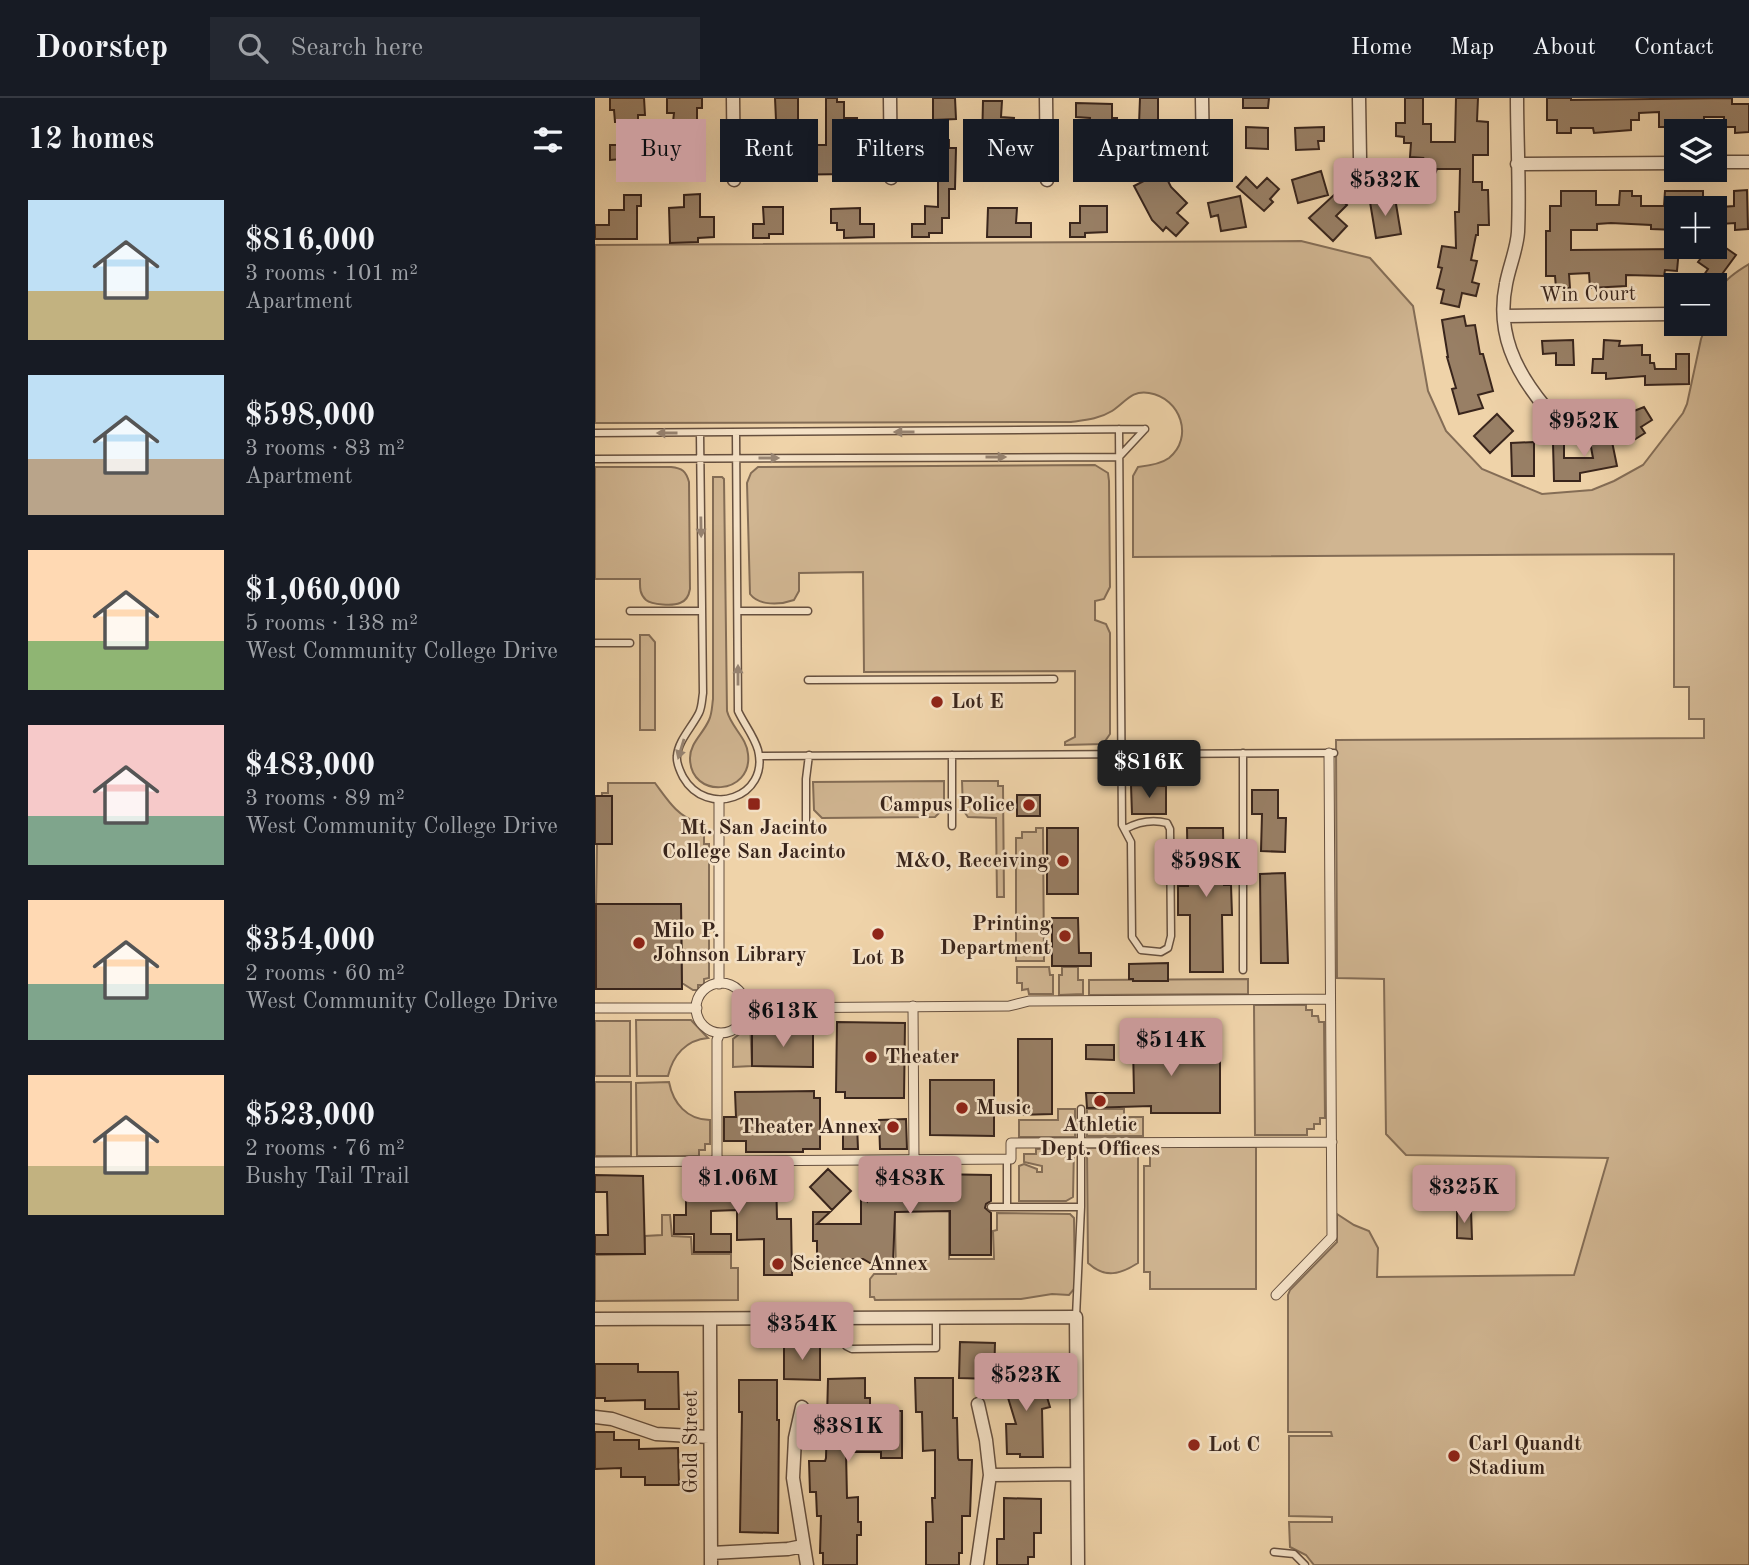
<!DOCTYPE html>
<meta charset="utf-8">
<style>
body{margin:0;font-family:"Old Standard TT",serif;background:#242831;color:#f1f3f6;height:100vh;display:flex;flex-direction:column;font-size:26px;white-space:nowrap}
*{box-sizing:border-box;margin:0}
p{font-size:23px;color:#9ea1a6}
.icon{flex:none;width:38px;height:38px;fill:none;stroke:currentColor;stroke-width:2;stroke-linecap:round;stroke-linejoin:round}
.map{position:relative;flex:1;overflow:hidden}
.panel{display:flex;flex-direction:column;background:#171b24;width:595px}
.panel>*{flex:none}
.hud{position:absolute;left:21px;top:21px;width:665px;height:63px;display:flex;gap:14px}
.fabs{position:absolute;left:1069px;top:21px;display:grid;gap:14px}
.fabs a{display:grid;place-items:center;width:63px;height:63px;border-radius:0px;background:#171b24;box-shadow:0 7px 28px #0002;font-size:35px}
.price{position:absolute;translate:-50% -60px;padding:0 16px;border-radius:7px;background:#c59692;color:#111;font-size:23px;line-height:46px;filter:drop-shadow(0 2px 4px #0008)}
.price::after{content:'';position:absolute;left:50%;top:42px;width:21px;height:16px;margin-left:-10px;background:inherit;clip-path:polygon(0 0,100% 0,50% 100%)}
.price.selected{background:#222;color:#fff}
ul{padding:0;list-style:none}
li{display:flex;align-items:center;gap:21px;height:175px;padding:0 28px}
li span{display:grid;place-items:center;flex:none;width:196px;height:140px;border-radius:0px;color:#555}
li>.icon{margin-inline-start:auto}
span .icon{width:84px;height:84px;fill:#fffc;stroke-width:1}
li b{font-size:30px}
h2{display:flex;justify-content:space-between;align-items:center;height:84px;padding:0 28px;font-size:30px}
.tag{padding:0 24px;border-radius:0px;background:#171b24;box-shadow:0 7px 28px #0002;font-size:24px;line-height:63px}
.tag.selected{background:#c59692;color:#111}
header{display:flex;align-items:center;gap:42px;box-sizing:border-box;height:98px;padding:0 35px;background:#171b24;border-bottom:2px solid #363941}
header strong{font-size:33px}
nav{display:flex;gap:38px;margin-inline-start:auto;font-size:24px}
.search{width:490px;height:63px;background:#242831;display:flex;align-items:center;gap:18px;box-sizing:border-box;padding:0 24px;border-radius:0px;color:#9ea1a6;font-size:26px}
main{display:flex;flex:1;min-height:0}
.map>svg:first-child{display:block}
.green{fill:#d0b591;stroke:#846d56;stroke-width:2}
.building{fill:#987f65;stroke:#39251c;stroke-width:2}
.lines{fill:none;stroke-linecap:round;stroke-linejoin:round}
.service-casing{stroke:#66503f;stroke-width:9}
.pedestrian-casing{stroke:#66503f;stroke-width:11}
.minor-casing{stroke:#66503f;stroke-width:15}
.service{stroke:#f5e2c7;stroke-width:6}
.pedestrian{stroke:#f5e2c7;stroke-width:9}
.minor{stroke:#f5e2c7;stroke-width:12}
.oneway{fill:#978472}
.poi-dot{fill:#8f2418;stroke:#f5e2c7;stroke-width:2.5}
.labels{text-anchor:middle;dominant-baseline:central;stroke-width:5;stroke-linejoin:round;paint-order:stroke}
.street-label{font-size:21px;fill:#39251c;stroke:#f5e2c7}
.poi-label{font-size:21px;font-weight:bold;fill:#39251c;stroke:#f5e2c7;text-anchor:start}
</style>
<header>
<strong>Doorstep</strong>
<div class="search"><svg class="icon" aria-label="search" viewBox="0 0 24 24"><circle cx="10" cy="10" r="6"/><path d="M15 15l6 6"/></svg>Search here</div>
<nav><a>Home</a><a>Map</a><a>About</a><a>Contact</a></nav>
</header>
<main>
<section class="panel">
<h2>12 homes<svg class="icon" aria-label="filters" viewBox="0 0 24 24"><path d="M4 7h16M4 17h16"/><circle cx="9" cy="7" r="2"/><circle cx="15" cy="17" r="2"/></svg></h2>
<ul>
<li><span style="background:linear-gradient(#bfe0f5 65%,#c2b280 0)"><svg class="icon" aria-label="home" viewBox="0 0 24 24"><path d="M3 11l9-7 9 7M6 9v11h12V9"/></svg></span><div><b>$816,000</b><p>3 rooms · 101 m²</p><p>Apartment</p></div></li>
<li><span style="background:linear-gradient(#bfe0f5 60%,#b9a48a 0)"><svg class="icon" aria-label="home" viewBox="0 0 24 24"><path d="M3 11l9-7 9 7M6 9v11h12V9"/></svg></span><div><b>$598,000</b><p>3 rooms · 83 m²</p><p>Apartment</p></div></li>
<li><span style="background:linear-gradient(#ffd9b3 65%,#8fb573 0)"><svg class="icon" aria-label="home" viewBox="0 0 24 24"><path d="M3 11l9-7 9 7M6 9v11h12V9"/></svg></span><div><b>$1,060,000</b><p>5 rooms · 138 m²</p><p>West Community College Drive</p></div></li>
<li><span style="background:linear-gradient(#f6c9c9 65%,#7fa58c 0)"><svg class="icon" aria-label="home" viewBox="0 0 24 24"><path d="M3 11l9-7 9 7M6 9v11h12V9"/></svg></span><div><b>$483,000</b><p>3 rooms · 89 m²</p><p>West Community College Drive</p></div></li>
<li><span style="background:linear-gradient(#ffd9b3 60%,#7fa58c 0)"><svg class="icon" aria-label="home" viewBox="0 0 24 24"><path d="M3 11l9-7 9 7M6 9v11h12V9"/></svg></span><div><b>$354,000</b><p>2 rooms · 60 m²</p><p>West Community College Drive</p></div></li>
<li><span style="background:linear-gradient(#ffd9b3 65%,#c2b280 0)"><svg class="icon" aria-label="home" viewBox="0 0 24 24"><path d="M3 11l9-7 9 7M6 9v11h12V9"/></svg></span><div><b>$523,000</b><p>2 rooms · 76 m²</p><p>Bushy Tail Trail</p></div></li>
</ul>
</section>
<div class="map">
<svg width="1154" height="1467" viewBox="0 0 1154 1467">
<rect width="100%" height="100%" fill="#efd3a9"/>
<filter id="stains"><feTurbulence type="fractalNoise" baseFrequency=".00286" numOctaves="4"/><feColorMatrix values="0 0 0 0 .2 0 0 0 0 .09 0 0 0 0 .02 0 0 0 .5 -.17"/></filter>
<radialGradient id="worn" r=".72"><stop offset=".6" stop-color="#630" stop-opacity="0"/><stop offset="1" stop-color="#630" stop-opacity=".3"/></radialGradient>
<path class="green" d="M706,143L775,160L818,208L833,293L851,333L887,371L947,396L997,392L1019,383L1048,367L1088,315L1092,306L1106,241L1112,226H1120C1120,191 1125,183 1154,166V1467H719L711,1457L695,1449L694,1424H737V1419L694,1418V1338H737L736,1334H693V1197L695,1192L742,1144V1116L759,1127L774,1133L783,1150L782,1179L979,1177L1013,1060L811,1057L791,1036L789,881L742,880L741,642L1109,640V621H1094V589H1079V456L538,459V378L543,369C552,368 566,366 574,360C599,340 586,300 554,295C536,292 531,304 517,313C504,321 491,322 476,324L0,325V147Z
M500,367L513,375L514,383L515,489L509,501L500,503V522L511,526L515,535V636L508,646L470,647V644L480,639V573L269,574L268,474L204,475V493L199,502C185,507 164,508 155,496L152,385L156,375L163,369Z
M0,369H76C87,370 91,373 94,384L95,491C94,497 91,503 85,505C78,508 57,507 51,502C44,496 45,488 45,481H0Z
M118,379H127L129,381L132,613C136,629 152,640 153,656C158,697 95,702 95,660C95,645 108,636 114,622C117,616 117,608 118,601Z
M45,537H54L60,544V632H45Z
M349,683V710L340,719L227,720L219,712L218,684Z
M367,683H403V688H408L409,799H402L401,720L373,719L368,712Z
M13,685H60C72,701 82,718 102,724V733L109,734V746H114V880L109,881V887H103V892H98L87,885L86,806H1L2,746H17V699L7,698V695H13Z
M441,730H448L449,863H421V740H427V734H441Z
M422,869H454L455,877H458V896H434L433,891L427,892V885H422Z
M467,869H483V882H488V896L464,897V877H467Z
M653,881V896L494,897V882Z
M659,907H711V912H717V918H723L724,924H729L730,1020H725V1026H719V1031H712V1037H660Z
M41,922H96L113,940C91,942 78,957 73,978H42Z
M0,923H35V978H0Z
M155,924L157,968L138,969V941L152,930Z
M0,984H36V1058H0Z
M74,984C78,1005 92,1022 115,1022V1046H110V1052H104V1058H42L41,985Z
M463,1011H480V1039H424V1022H463Z
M492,1011H529V1019H548V1038H492Z
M555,1049H661V1191H555V1174H549V1068H555Z
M479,1050L478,1099L471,1103H424V1068L429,1066L442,1071V1074H447V1068L429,1064V1056H441V1051Z
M492,1050H543V1165C526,1176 510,1181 493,1165Z
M275,1069H343L354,1112V1161H399L398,1133L402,1132V1115L475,1116L479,1120L480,1190L474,1197L457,1196L426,1201L280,1202L279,1199H275V1181L279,1176H301L299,1075H276Z
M67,1117H75L77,1138L96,1139L97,1156H136V1170H143V1202L0,1203V1157L49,1156L50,1138L67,1137Z"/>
<path class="building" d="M15,0H49L50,17H43V24H20L19,12H15Z
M72,0H107V10H102V24H78L79,15H72Z
M180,0H203V22H181Z
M231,0H242V4H249V20H262V34H259L260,63H254V76L180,77V64H177V47H231Z
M338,0H360L361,21L338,22Z
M545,0H563V26H574V40H563V49L542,50L541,26H544Z
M648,0H674L673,10H648Z
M810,0H828V26H836V44H860L861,0H883L882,23L893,24V57H878V84H887V92H893L894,127H883V137H881L876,162L882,163L877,184L884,186L881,198L867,195L864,209L846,205L849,192L842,190L847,170L843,169L847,148L861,150L860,114H864L865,71H842L834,91L837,92L832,104L811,95L810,98L797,92L803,76L818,83L828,60L815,59L816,45H809V39L801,38V25H810Z
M952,0H976V2L1137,0V6H1154V34L1140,35V29H1129V19H1109V33L1072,34V29H1064V14L1044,15V22H1036V32L999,35L998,30H976V35H962V22H952Z
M388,3H407L406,19L419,20L418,31H415L416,59H410L411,75L387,76V65L380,66V46H387Z
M481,5L517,6V20H522L520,74H488V45H494L495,20L481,19Z
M651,29L673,30V51L651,50Z
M729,29V43H723L724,51L701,52L700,30Z
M324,42H354V50H361L360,91H354V120H347V135H334V139H317V126H330V108L343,109V80L327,79V63H324Z
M104,46V61H92V77L67,78L66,48Z
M15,47H30V51H46V78H27V61L15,62Z
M568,73L576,89L592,105L582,115L593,125L581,138L571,129L568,133L557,122L539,88Z
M726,73L733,97L703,105L697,82Z
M651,79L662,90L672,80L684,91L675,101L678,104L669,113L642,89Z
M1152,92L1153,131L1140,132V125L1126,126V109L1139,108V93Z
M966,93H1001V107H1024L1025,93H1037V98H1046V108H1069L1070,93H1108V99H1118V110H1082V132L1056,131V127L1016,125L1002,126V132H976V152L1084,151L1082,173L1070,172L1069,178L1031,177V188L995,190L994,175L974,176L975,190H961L960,178H951V133H955V108H966Z
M105,96V119H119V139L103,140V144L75,145L74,110L89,109V97Z
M740,96L752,107L741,118L752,128L738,143L714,120Z
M29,97H46V108H42V141H0V127H14V112H29Z
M645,98L651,129L626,133L623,117L616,119L613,105Z
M800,100L806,136L781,140L775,104Z
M485,108H512V134L490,135V139H475V125H485Z
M168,109H188V136H174V140H158V126H169Z
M265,110V126H279V139L249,140V132H242V125H236V111Z
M393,110H422L421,125H436V139H392Z
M1131,150L1141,157L1119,187H1102L1113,171L1103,164L1113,151L1124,159Z
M869,218L871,228L880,227L885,256H888L898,293L883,297L888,310L864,316L857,291L861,290L852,259H853L847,222Z
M978,242L979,267H961V255L948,256L947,243Z
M1009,242L1025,243L1024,248L1047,247V257H1055V265H1059L1060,271H1081V256H1094V286L1050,287V278L1011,281V275H997L998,261H1008Z
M1027,305L1034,315L1049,309L1057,322L1046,329L1050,335L1039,342L1018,310Z
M902,316L918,333L895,355L879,338Z
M1015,334L1022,368L985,375V383H959L958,345H969V360H998L994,338Z
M939,344V378H917L916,345Z
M536,687L571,688V716H537Z
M657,692H683V720H691L690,754L666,753L667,716H657Z
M422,697H445V718H422Z
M0,698H17V746H0Z
M452,730H483V796H452Z
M592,730H628L629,787H636L637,817H627L628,874H595V817H583V788H593Z
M690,775L693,865H666L665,776Z
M1,806H86L87,891H1Z
M457,820H483L484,855H496V868H457Z
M573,865V883H538V881H534V866Z
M242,924L310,925L309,1000H250V994H241Z
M218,933V969L157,968V934Z
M625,940V1015H556V1008L492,1010L491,995H539L538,948H555V941Z
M423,941H457V1016L423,1017Z
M491,947H519V962L491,961Z
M335,982H399V1038L335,1037Z
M219,993V1000H225V1051H208V1054H151V1043H129V1019H141L140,994Z
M311,1021L312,1051H285L284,1022Z
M248,1027H262L263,1051H248Z
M233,1071L256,1093L237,1112L215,1089Z
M181,1075L182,1121H196L197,1177H169V1141L142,1142V1112L116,1113V1136H136V1154H99V1136H79V1117H91V1076Z
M272,1075L396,1077V1103L391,1106L390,1110L396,1115V1157H355V1113L300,1114L298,1165H275L268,1161L222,1162V1143H218V1114H235L222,1126H266V1097L272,1103Z
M0,1077L48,1078L50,1156H0V1137H13L12,1094H0Z
M876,1112L877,1141L862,1140V1113Z
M365,1244L400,1245L399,1281L364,1280Z
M189,1245L225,1246V1282L189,1281Z
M0,1266H43V1274H83L84,1311H50V1302L10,1303V1300H0Z
M443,1269L455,1309L447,1311L448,1359H425V1356H412L411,1326H421L407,1280Z
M270,1280V1300H275V1313H307V1360H286V1354H251L252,1400L263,1399V1424H266V1437H262V1467H228V1455H225L226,1418H222L221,1394H215L214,1363H230L231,1360L233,1281Z
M320,1280H358V1320H362L363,1360L364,1362H377L375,1418H367V1455H364V1467H331V1424H338L337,1400H340V1352L328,1353L327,1314H321Z
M144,1282H182V1322H184L183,1435L145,1434L147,1314H144Z
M0,1334H19V1342H44V1351L83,1350L84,1387H50V1379H26V1370L0,1371Z
M409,1400L446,1401V1435H439V1459H433V1467H402V1441H409Z"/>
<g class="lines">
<g class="service-casing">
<path id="service" d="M524,331L527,727L536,744L537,839L546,852L566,854L573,850L576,838L575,731L572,725C557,721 543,724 530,731
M0,335L550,331
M105,335L108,595C107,601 107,609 104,615C97,629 83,643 82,658C81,665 85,673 88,679C112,721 175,699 163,652C159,638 149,626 143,613L141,335
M0,361L524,359L550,331
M35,513H107
M143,513H213
M0,545H35
M213,582L459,581
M648,655V872
M357,657V728
M164,658L739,655
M211,728V681L214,657
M412,1061V1109
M396,1109H486
M481,1219L486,1109V1011
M251,1221V1248L257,1251L341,1250V1221
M679,1454L699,1456L710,1467"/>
</g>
<g class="pedestrian-casing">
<path id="pedestrian" d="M101 910a25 25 0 1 1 50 0a25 25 0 1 1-50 0Z
M124,886V703
M318,908L319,1062
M0,910H102
M151,910L414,908L434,903L735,901
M122,1063V942L125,935
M0,1064L416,1061V1045L737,1044
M681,1197L737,1139L734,655"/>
</g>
<g class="minor-casing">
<path id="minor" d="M138,0L139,82
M295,0L296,80
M451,0L452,82
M607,0L608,58
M764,0L765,60
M922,0C922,44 925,90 923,134C922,151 914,169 911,186C901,234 920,273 950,309
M1120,64H1154
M922,66L1082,65
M910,218L1076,216
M0,1221L481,1219L483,1467
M115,1221L116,1467
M207,1309L200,1340L198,1380L212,1467
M0,1319L17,1321L61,1336L114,1339
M395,1377L482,1376
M116,1455L193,1451L208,1448
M382,1467L395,1377L391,1342L383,1306"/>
</g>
<use href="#service" class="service"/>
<use href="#pedestrian" class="pedestrian"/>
<use href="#minor" class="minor"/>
</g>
<defs><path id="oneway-solid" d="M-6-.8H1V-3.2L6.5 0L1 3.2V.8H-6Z" transform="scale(1.75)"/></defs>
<g class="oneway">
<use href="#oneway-solid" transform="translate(309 334) rotate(180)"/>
<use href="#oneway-solid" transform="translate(72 335) rotate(180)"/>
<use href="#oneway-solid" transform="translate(401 359)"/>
<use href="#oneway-solid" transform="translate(174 360)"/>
<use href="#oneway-solid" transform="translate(106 429) rotate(89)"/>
<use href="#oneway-solid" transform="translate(143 577) rotate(-90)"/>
<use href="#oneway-solid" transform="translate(86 651) rotate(107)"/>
</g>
<g class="poi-dot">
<circle cx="342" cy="604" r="7"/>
<rect x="152" y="699" width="14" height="14" rx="3.5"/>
<circle cx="434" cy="707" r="7"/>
<circle cx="468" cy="763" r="7"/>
<circle cx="283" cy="836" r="7"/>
<circle cx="470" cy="838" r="7"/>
<circle cx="44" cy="845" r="7"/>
<circle cx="276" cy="959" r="7"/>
<circle cx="505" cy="1003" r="7"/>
<circle cx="367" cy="1010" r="7"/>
<circle cx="298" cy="1029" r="7"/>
<circle cx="183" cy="1166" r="7"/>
<circle cx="599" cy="1347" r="7"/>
<circle cx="859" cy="1358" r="7"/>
</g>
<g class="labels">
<g class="street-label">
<text transform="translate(993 197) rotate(-1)">Win Court</text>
<text transform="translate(96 1344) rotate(-90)">Gold Street</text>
</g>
<g class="poi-label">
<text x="356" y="604">Lot E</text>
<text x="420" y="707" text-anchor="end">Campus Police</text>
<text x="159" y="730" text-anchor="middle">Mt. San Jacinto<tspan x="159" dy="24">College San Jacinto</tspan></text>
<text x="454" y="763" text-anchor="end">M&amp;O, Receiving</text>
<text x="456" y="826" text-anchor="end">Printing<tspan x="456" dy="24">Department</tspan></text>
<text x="58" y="833">Milo P.<tspan x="58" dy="24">Johnson Library</tspan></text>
<text x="283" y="860" text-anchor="middle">Lot B</text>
<text x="290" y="959">Theater</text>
<text x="381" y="1010">Music</text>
<text x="505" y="1027" text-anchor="middle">Athletic<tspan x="505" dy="24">Dept. Offices</tspan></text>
<text x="284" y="1029" text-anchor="end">Theater Annex</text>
<text x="197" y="1166">Science Annex</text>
<text x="873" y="1346">Carl Quandt<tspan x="873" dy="24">Stadium</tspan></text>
<text x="613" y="1347">Lot C</text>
</g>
</g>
<rect width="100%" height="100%" filter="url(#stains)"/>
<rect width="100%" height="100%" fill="url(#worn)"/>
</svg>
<div class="fabs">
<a><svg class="icon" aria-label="layers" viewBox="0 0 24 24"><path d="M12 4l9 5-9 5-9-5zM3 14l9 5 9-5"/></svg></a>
<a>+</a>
<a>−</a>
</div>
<b class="price" style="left:790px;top:120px">$532K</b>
<b class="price" style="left:989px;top:361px">$952K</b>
<b class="price selected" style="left:554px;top:702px">$816K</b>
<b class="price" style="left:611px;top:801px">$598K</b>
<b class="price" style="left:188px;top:951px">$613K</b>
<b class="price" style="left:576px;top:980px">$514K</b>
<b class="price" style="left:143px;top:1118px">$1.06M</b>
<b class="price" style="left:315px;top:1118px">$483K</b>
<b class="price" style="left:869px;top:1127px">$325K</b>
<b class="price" style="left:207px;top:1264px">$354K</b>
<b class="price" style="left:431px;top:1315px">$523K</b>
<b class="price" style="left:253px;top:1366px">$381K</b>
<div class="hud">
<a class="tag selected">Buy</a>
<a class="tag">Rent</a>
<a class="tag">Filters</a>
<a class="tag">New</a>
<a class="tag">Apartment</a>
</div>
</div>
</main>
